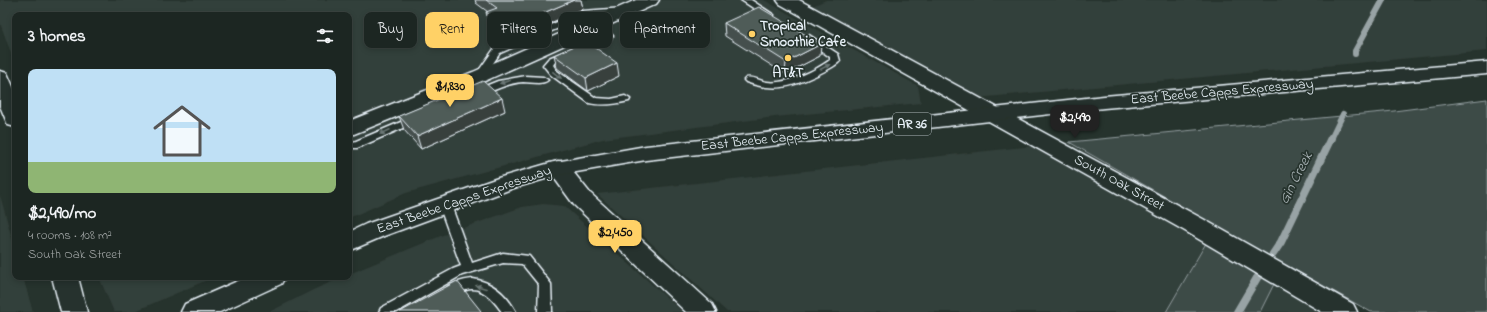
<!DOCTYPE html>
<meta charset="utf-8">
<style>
body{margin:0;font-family:"Indie Flower",sans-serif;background:#29322f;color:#f1f3f6;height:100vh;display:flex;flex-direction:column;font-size:15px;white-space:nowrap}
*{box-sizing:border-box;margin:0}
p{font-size:13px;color:#a0a5a5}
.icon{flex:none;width:22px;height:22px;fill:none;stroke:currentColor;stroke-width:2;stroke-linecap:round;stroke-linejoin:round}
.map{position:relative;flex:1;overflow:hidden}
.sheet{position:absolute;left:12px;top:12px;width:340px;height:268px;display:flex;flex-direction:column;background:#1c2622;border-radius:8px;box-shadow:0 2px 6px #0003,0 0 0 1px #3a4340}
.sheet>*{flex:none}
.guide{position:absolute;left:364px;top:12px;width:380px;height:36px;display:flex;gap:8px}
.price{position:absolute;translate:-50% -34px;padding:0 9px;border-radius:8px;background:#ffd166;color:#111;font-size:13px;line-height:26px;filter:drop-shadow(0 1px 2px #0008)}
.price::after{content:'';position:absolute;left:50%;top:24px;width:12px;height:9px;margin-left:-6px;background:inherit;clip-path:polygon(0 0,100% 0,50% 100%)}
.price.active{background:#222;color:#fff}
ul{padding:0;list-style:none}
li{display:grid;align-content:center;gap:8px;height:212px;padding:0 16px}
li+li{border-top:1px solid #3a4340}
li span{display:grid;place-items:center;height:124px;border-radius:8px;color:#555}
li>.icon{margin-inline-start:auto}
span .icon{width:72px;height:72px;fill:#fffc;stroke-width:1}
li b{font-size:17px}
h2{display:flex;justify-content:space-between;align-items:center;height:48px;padding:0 16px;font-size:17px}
.pill{padding:0 14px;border-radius:8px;background:#1c2622;box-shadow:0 2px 6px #0003,0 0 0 1px #3a4340;font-size:14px;line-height:36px}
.pill.active{background:#ffd166;color:#111}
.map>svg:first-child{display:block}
.built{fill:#333f3a}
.green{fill:#3e4b47;stroke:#939ea0}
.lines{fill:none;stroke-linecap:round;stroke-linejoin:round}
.stream-far1{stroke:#98a3a5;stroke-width:6}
.stream{stroke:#98a3a5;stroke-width:8}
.lane-casing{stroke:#e8f1f8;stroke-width:3}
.street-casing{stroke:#e8f1f8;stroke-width:3}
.primary-casing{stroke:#e8f1f8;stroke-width:3}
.lane{fill:#26332d;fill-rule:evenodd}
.street{fill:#26332d;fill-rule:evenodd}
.primary{fill:#26332d;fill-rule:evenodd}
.wall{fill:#454f4d;stroke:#e8f1f8}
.shaded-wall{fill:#38403e;stroke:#e8f1f8}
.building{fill:#505c59;stroke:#e8f1f8}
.oneway{fill:#6a7674}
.poi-dot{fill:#ffd166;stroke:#26332d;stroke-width:1.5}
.labels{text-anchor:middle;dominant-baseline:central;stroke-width:3.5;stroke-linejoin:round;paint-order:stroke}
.shield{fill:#26332d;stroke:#aeb8bb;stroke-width:1}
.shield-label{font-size:13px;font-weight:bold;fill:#e8f1f8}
.poi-label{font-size:14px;font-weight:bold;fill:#e8f1f8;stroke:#26332d;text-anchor:start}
.street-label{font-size:14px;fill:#e8f1f8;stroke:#26332d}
.water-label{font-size:15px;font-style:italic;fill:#b3bdc0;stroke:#26332d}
</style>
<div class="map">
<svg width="1487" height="312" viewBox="0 0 1487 312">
<rect width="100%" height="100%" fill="#26332d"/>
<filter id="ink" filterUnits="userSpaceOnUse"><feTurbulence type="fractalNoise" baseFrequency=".025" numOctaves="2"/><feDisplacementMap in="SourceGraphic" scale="8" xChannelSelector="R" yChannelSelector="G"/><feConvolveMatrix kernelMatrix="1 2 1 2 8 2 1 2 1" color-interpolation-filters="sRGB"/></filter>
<g filter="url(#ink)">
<path class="built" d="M0,0H638L475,73L349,123V15H15V64L0,23Z
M662,0H764L918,86L921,103L775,117L603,139L406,193L349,218V135L482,79Z
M826,0H1487V51L976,98L810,7Z
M1069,142L1216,226L1166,312H727L597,194Z
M0,195L15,249V277H23L33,312H0Z
M543,204L564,206L683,312H269L315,289L343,277H349V274L443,235L522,207Z
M99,277H214L133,312H114Z
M1274,284L1325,312H1260Z"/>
<path class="green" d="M1487,99V312H1371L1284,264L1260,312H1166L1216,226L1069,142L1394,111Z"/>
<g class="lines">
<path class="stream-far1" d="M1355,54V51L1383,0
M1331,139L1343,114"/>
<path class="stream" d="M1273,254L1281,242L1331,138
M1237,312L1257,278"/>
<g class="lane-casing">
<path id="lane" d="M741,0H751L774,15L770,18L767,17Z
M624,8L627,9L628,11L627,13L587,16L500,53L483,78H477L475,76L494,49L583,11Z
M608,33L611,34L613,36L611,38L555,62L553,65L557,71L596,98L611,99L625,96L630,99L629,101C616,104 603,106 589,103L551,75L543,65L549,58Z
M809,35L838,54L840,61L838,63C832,68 824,71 817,75C790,88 774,92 746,82L744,80L746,78C753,76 760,81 767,82C786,85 815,71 830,60V57L806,40L804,38L806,36Z
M526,76L543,77L548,80C543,85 531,82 523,82C506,83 493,92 477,96L472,93L473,91L498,81Z
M415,116L420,119L419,121L357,148H349V144Z
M445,201L449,202L451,205L472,263L503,253L529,256L551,284L552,312H538L539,285L522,264L503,263L462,275L397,312H379L381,308L453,269L461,266L439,205L441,202Z
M473,279C493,282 507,295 516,312H502C494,301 482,285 466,290C460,292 455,296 449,298L444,297L442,293C447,284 463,280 473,279Z"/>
</g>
<g class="street-casing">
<path id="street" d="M636,0H659L656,4L487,80L349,136V121L473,72Z
M777,0H799L1203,219L1353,304L1357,312H1322L1185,231L780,4Z
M558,161L566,163L590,193L712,304L716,312H686L574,205L547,168L550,163Z"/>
</g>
<g class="primary-casing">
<path id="primary" d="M1487,62V74L1104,108L646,160L559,175L514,188L384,236L349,251V232L366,224L498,178L550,163L646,146L1104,96Z
M0,71L7,73L15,91V127L8,125L0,106Z
M52,277H78L87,312H61Z
M247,277H285L281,284L220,312H181L185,304Z"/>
</g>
<use href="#lane" class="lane"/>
<use href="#street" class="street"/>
<use href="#primary" class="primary"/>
</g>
<path class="wall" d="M475,0H581L583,9L510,40L489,25L486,12H488L476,3Z
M724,23L820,56L785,74L725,36Z
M554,55L619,76L588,91L557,68Z
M505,111L421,149L404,130L399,116Z"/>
<path class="shaded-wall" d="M574,0H581L583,9L510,40L508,28Z
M821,44L820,56L785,74L786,62Z
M617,63L619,76L588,91L586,78Z
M502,98L505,111L421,149L417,136Z"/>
<path class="building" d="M486,0H574L508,28L486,12L497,8Z
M759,7L821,44L786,62L724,23Z
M586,41L617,63L586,78L554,55Z
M483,81L502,98L417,136L399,116Z
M457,281L481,311L480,312H400Z"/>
<defs><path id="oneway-solid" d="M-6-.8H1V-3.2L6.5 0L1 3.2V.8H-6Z"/></defs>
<g class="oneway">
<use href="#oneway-solid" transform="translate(825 67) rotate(-28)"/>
<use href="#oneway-solid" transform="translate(557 75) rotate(38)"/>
<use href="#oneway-solid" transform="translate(505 82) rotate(164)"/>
<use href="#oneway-solid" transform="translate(385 132) rotate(156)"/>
<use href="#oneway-solid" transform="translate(481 287) rotate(-164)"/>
</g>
</g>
<g class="poi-dot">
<circle cx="752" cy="34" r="4"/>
<circle cx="788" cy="58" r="4"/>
</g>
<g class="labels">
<rect class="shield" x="893" y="113" width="38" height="22" rx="3"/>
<g class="shield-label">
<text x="912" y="124">AR 36</text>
</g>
<g class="poi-label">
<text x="760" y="26">Tropical<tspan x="760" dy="16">Smoothie Cafe</tspan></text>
<text x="788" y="73" text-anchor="middle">AT&amp;T</text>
</g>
<g class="street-label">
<text transform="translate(1222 92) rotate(-5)">East Beebe Capps Expressway</text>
<text transform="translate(792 137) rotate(-6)">East Beebe Capps Expressway</text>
<text transform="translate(1119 183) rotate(29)">South Oak Street</text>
<text transform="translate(464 200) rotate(-19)">East Beebe Capps Expressway</text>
</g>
<g class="water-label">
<text transform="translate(1296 178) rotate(-63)">Gin Creek</text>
</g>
</g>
</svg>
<b class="price" style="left:450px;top:108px">$1,830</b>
<b class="price active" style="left:1075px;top:139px">$2,490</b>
<b class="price" style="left:615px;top:254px">$2,450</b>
<div class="guide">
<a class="pill">Buy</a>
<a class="pill active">Rent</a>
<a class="pill">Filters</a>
<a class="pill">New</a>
<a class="pill">Apartment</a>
</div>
<section class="sheet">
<h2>3 homes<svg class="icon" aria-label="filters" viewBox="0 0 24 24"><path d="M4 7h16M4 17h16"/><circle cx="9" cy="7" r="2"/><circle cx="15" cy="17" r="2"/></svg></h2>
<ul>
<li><span style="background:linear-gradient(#bfe0f5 75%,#8fb573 0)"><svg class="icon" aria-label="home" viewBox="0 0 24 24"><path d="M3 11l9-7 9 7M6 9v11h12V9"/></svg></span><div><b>$2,490/mo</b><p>4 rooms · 108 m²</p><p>South Oak Street</p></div></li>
</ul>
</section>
</div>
